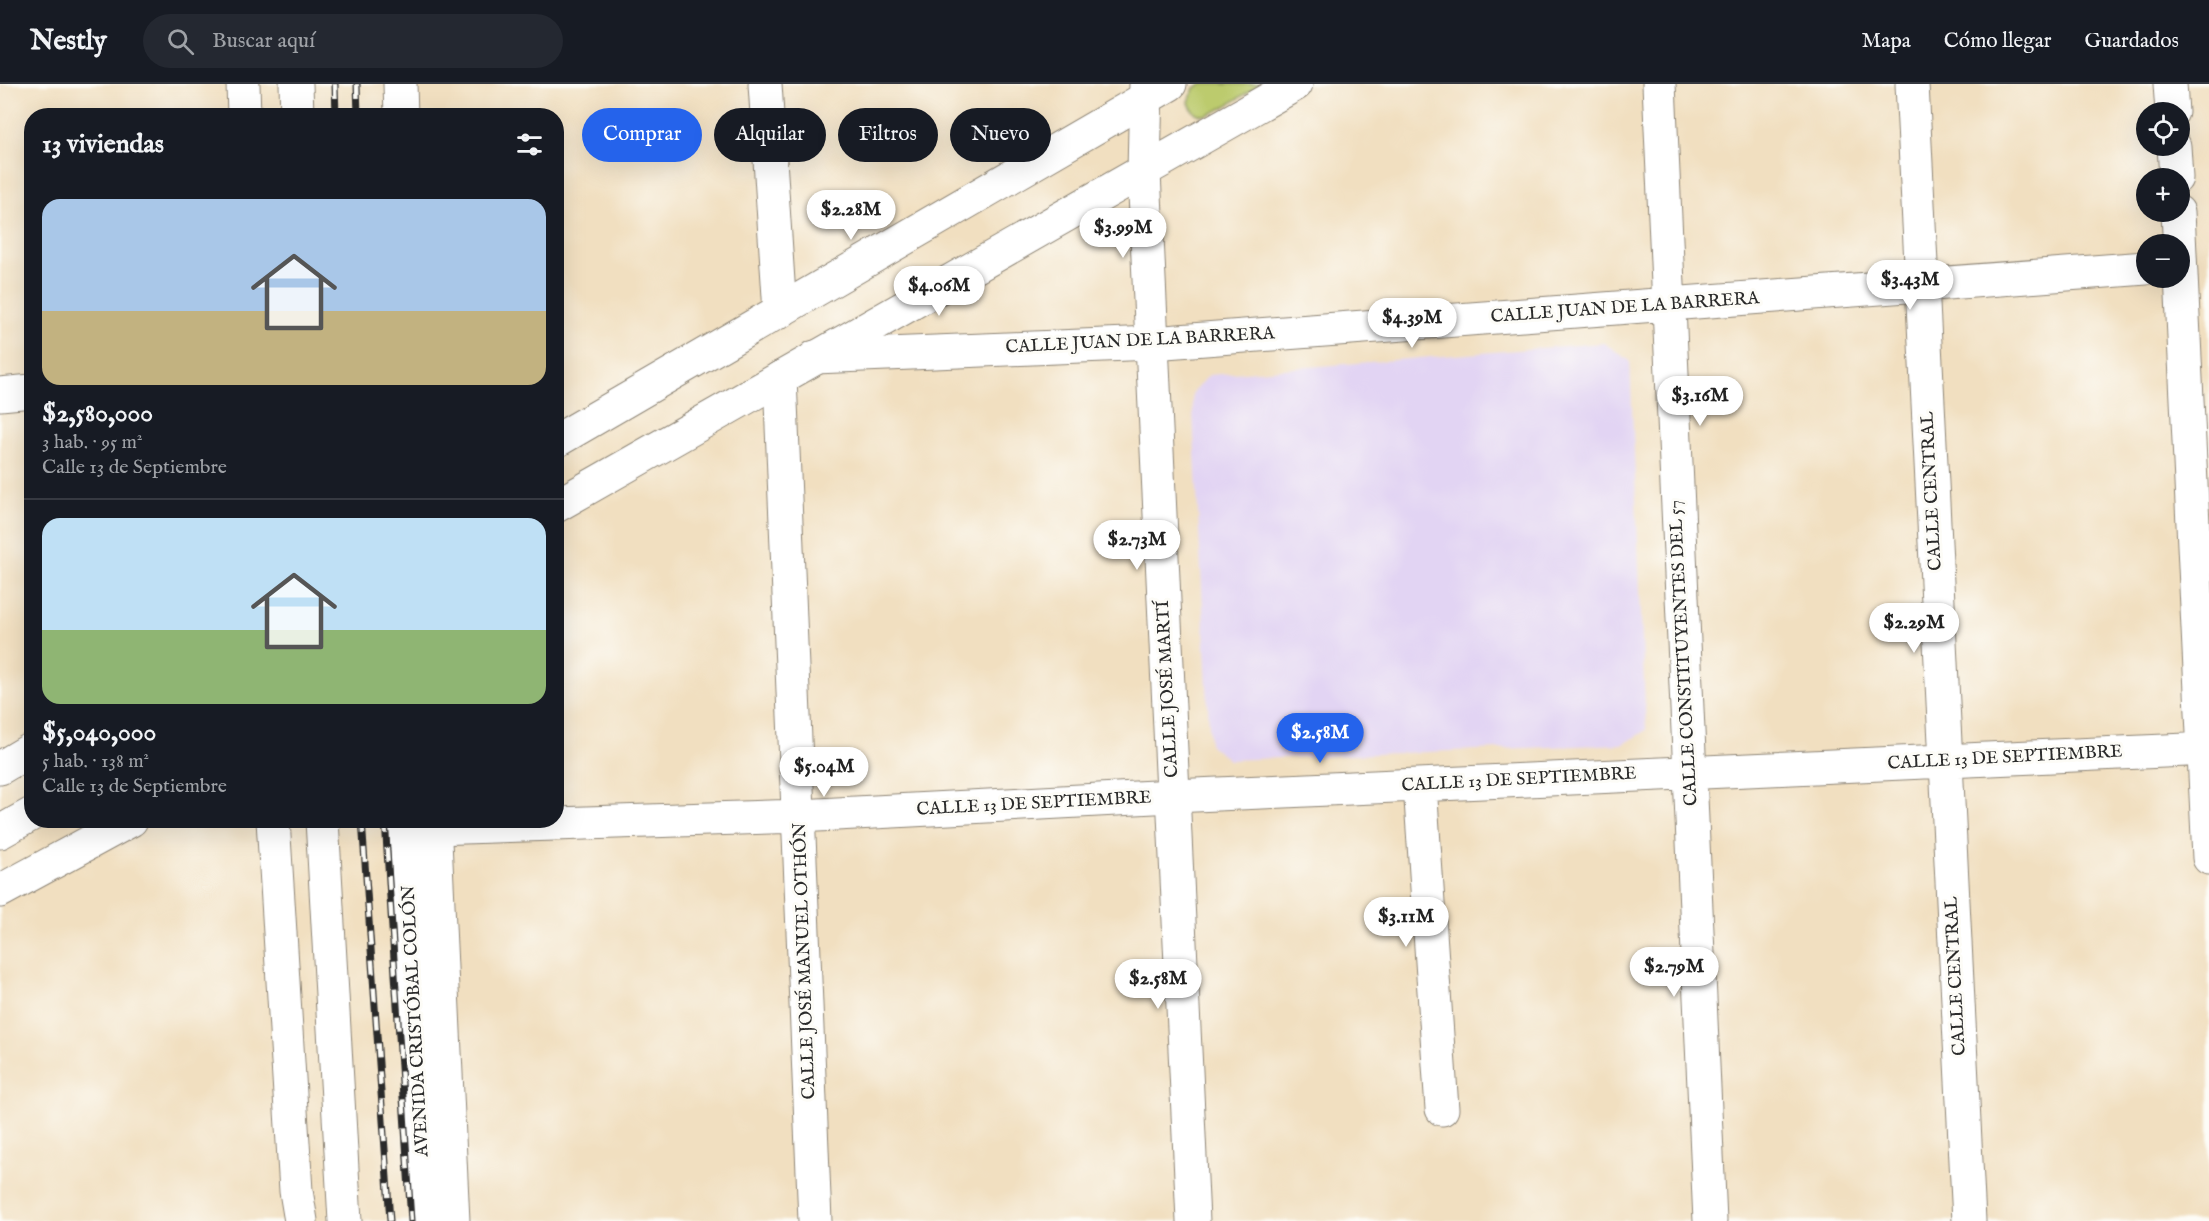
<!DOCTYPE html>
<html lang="es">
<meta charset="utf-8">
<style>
body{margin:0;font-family:"IM FELL English",serif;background:#242831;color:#f1f3f6;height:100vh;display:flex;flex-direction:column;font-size:22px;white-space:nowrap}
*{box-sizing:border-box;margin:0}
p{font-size:20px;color:#9ea1a6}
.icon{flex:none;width:33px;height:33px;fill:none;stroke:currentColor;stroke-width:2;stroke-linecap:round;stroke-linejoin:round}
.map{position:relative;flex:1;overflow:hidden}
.panel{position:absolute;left:24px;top:24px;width:540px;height:720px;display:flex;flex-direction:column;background:#171b24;border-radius:24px;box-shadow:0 6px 24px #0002}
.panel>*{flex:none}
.top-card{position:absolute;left:582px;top:24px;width:570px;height:54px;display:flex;gap:12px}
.buttons{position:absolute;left:2136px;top:18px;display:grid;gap:12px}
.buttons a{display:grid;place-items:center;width:54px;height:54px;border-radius:50%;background:#171b24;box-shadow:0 6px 24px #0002;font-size:30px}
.price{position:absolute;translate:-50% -51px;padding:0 14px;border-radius:21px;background:#fff;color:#222;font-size:20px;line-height:39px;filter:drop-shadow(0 2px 3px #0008)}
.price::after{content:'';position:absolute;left:50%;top:36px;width:18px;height:14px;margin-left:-9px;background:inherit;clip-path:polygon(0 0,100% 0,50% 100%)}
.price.selected{background:#2563eb;color:#fff}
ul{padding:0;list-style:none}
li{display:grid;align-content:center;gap:12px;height:318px;padding:0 18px}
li+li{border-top:2px solid #363941}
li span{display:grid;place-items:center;height:186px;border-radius:18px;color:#555}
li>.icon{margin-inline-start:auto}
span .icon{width:108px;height:108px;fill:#fffc;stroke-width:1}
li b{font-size:26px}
h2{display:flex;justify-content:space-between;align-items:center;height:72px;padding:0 18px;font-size:26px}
.pill{padding:0 21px;border-radius:27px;background:#171b24;box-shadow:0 6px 24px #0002;font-size:21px;line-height:54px}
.pill.selected{background:#2563eb;color:#fff}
header{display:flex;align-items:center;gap:36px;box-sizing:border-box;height:84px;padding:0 30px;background:#171b24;border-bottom:2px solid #363941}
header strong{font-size:28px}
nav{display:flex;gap:33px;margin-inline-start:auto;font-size:21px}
.search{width:420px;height:54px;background:#242831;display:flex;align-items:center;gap:15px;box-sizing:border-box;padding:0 21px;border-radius:33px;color:#9ea1a6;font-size:22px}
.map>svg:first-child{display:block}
.built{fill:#e2d4f3}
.green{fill:#bccb6d;stroke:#747b4c;stroke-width:1.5}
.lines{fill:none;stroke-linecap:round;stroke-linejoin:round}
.minor-casing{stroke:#8e8576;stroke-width:35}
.tertiary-casing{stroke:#8e8576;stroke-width:35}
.secondary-casing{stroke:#8e8576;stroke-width:35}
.primary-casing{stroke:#8e8576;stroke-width:35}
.minor{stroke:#fff;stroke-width:33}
.tertiary{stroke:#fff;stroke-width:33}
.secondary{stroke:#fff;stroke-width:33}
.primary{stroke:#fff;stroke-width:33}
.rail-casing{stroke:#2b2b2b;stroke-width:7}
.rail{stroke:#fdfcf7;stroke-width:4.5;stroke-dasharray:14;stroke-linecap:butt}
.labels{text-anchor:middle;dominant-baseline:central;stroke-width:6;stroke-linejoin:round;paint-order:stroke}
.street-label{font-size:18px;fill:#2b2b2b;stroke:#fdfcf7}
</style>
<header>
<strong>Nestly</strong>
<div class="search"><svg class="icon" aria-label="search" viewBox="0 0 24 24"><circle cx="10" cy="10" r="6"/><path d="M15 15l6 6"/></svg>Buscar aquí</div>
<nav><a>Mapa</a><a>Cómo llegar</a><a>Guardados</a></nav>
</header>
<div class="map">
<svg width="2209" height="1137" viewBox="0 0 2209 1137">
<rect width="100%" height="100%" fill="#fdfcf7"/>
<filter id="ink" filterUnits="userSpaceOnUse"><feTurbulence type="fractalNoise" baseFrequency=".0167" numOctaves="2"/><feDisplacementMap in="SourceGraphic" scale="12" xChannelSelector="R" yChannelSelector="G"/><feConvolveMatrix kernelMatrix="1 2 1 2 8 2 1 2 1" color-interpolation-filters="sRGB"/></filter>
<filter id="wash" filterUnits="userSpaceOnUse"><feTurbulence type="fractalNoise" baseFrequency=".008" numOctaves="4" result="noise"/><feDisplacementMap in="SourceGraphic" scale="24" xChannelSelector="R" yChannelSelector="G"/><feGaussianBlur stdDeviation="1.35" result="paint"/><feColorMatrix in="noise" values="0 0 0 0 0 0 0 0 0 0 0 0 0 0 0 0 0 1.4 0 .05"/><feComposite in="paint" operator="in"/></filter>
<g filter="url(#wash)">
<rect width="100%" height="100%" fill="#f1dfc0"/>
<path class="built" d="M1604,259L1630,277L1646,646L1624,660L1229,676L1210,661L1192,310L1209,291Z"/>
<path class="green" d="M1201,0H1261C1249,7 1219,29 1206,31C1197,33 1191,26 1189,18L1194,4Z"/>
</g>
<g filter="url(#ink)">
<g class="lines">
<g class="minor-casing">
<path id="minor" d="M243,0L244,32
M765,0L780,228
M1659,0L1710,1137
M1912,0L1969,1137
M2170,0L2172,28
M2174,62L2176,94
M1144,88L1146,0
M2178,128L2209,774
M1152,259L2146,184
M780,294L815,1137
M0,310L32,307
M1420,701L1442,1025
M434,744L799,732L1173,712L2209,665
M0,807L131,736"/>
</g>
<g class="tertiary-casing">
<path id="tertiary" d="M1144,88L1193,1137
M815,273L1152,259"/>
</g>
<g class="secondary-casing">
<path id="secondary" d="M556,357L1170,0
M556,422L1296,0
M0,684L32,665
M0,748L32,730"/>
</g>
<g class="primary-casing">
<path id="primary" d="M296,0L297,32
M400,0L401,32
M273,736L296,1107L301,1137
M322,736L345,1137
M405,736L429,1137
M434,736L453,1137"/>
</g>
<use href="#minor" class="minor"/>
<use href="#tertiary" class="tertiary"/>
<use href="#secondary" class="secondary"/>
<use href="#primary" class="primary"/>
<g class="rail-casing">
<path id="rail" d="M335,0L336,32
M357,0L358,32
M362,736L390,1137
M385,736L411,1137"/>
</g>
<use href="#rail" class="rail"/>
</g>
</g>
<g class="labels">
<g class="street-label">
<text transform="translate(1625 224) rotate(-4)">CALLE JUAN DE LA BARRERA</text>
<text transform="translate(1140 257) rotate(-3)">CALLE JUAN DE LA BARRERA</text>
<text transform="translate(1932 407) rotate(-93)">CALLE CENTRAL</text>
<text transform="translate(1684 569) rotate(-93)">CALLE CONSTITUYENTES DEL 57</text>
<text transform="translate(1168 605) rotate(-93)">CALLE JOSÉ MARTÍ</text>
<text transform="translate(2005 674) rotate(-3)">CALLE 13 DE SEPTIEMBRE</text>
<text transform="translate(1519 696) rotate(-3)">CALLE 13 DE SEPTIEMBRE</text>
<text transform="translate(1034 720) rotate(-3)">CALLE 13 DE SEPTIEMBRE</text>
<text transform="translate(805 877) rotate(-92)">CALLE JOSÉ MANUEL OTHÓN</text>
<text transform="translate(1956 892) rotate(-93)">CALLE CENTRAL</text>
<text transform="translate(416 937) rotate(-93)">AVENIDA CRISTÓBAL COLÓN</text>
</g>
</g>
</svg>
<div class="buttons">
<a><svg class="icon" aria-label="locate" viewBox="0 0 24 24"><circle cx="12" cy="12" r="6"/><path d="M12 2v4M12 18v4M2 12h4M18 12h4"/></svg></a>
<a>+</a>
<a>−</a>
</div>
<b class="price" style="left:851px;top:157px">$2.28M</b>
<b class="price" style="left:1123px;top:175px">$3.99M</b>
<b class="price" style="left:1910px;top:227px">$3.43M</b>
<b class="price" style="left:939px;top:233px">$4.06M</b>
<b class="price" style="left:1412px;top:265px">$4.39M</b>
<b class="price" style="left:1700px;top:343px">$3.16M</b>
<b class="price" style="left:1137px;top:487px">$2.73M</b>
<b class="price" style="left:1914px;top:570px">$2.29M</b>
<b class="price selected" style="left:1320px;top:680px">$2.58M</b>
<b class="price" style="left:824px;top:714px">$5.04M</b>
<b class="price" style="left:1406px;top:864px">$3.11M</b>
<b class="price" style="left:1674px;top:914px">$2.79M</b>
<b class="price" style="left:1158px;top:926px">$2.58M</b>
<div class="top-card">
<a class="pill selected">Comprar</a>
<a class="pill">Alquilar</a>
<a class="pill">Filtros</a>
<a class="pill">Nuevo</a>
</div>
<section class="panel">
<h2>13 viviendas<svg class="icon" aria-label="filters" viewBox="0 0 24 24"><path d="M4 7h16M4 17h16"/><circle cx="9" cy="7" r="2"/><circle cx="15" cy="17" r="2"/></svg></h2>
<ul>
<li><span style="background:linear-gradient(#a9c7e8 60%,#c2b280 0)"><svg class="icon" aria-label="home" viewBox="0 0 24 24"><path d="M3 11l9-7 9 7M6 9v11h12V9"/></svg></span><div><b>$2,580,000</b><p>3 hab. · 95 m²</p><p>Calle 13 de Septiembre</p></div></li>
<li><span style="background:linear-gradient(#bfe0f5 60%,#8fb573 0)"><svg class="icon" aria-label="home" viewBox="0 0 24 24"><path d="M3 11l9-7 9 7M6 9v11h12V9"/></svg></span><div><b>$5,040,000</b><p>5 hab. · 138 m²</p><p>Calle 13 de Septiembre</p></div></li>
</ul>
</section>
</div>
